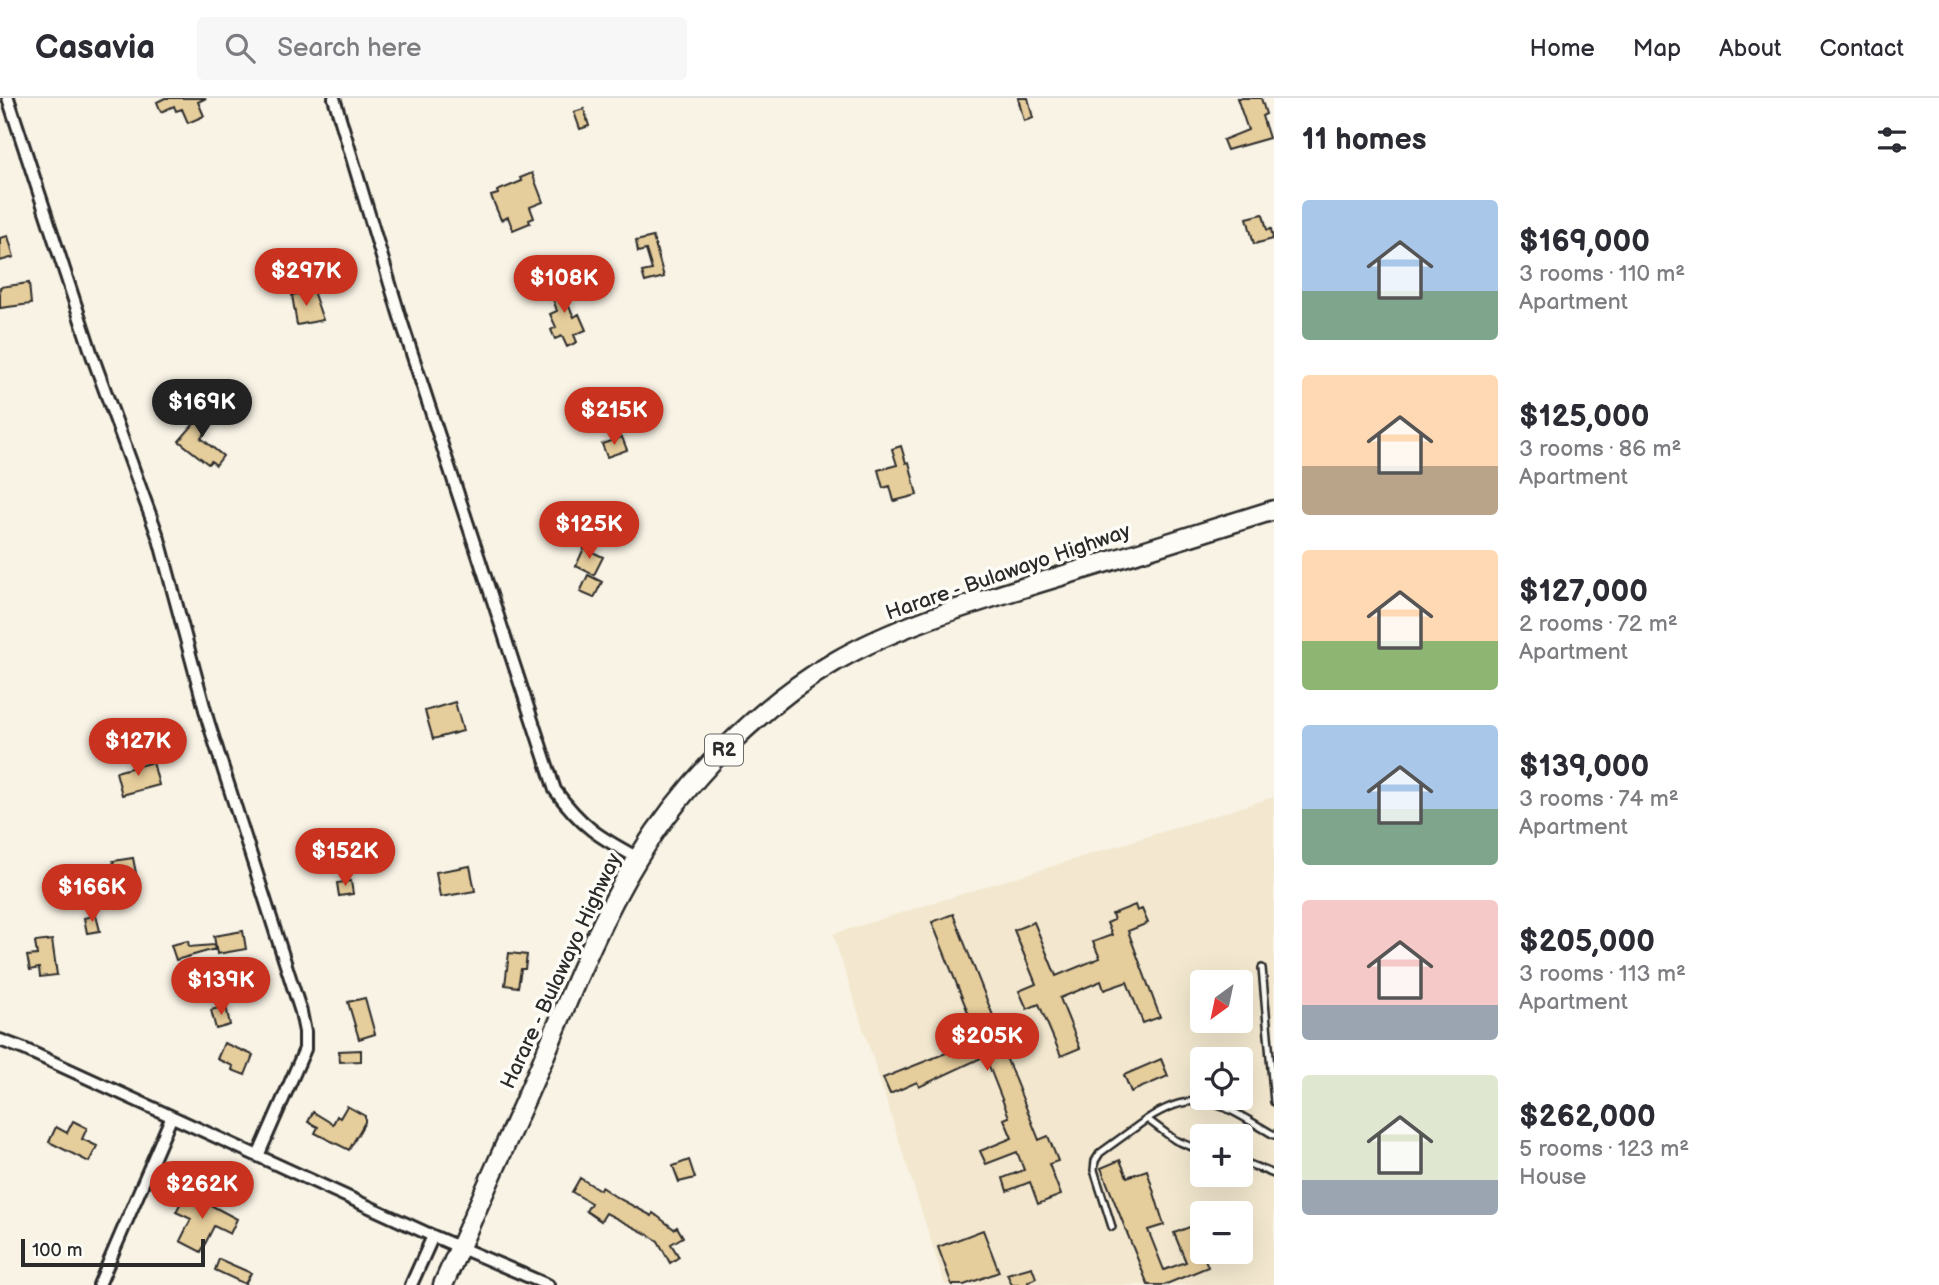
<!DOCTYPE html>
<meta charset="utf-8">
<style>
body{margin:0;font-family:"Balsamiq Sans",sans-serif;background:#f7f7f7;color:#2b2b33;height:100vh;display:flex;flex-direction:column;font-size:26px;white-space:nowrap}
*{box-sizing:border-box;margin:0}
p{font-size:23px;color:#7c7c81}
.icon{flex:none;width:38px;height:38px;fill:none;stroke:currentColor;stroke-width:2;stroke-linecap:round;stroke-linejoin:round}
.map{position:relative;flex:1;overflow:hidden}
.details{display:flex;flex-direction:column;background:#fff;width:665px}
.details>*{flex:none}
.needle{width:46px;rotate:213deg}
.controls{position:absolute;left:1190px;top:872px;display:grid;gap:14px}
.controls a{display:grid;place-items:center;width:63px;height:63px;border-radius:7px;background:#fff;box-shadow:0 7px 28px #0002;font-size:35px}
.scale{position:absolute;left:21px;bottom:18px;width:184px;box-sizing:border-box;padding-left:7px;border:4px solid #2b2b2b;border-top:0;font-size:19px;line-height:24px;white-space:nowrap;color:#2b2b2b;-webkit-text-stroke:5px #fdfcf7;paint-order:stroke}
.price{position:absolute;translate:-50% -60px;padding:0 16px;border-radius:24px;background:#c8321e;color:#fff;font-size:23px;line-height:46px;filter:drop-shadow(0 2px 4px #0008)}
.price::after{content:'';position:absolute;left:50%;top:42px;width:21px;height:16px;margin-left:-10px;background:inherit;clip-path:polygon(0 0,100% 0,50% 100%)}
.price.current{background:#222;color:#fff}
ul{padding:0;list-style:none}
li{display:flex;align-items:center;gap:21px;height:175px;padding:0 28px}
li span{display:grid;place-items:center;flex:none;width:196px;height:140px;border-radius:7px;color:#555}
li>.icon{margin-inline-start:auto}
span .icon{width:84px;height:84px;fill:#fffc;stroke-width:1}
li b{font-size:30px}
h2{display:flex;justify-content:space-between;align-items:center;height:84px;padding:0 28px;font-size:30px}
header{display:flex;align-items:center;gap:42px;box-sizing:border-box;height:98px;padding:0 35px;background:#fff;border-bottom:2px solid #e1e1e2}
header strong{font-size:33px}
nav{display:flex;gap:38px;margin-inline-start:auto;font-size:24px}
.search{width:490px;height:63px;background:#f7f7f7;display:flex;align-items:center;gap:18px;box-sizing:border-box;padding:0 24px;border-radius:7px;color:#7c7c81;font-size:26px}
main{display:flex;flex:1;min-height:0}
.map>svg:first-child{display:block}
.built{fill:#f3e8cf;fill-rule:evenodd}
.building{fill:#e6cd9c;stroke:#2b2b2b;stroke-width:2}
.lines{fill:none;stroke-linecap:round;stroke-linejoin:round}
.service-casing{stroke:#2b2b2b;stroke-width:10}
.minor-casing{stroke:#2b2b2b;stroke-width:16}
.trunk-casing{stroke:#2b2b2b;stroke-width:23}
.service{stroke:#fdfcf7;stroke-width:5}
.minor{stroke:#fdfcf7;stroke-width:10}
.trunk{stroke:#fdfcf7;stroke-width:18}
.labels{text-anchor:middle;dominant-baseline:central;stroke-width:7;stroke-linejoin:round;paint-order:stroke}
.shield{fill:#fdfcf7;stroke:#6a6a68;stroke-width:2}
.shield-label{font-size:19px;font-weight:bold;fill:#2b2b2b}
.street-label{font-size:21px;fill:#2b2b2b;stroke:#fdfcf7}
</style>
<header>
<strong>Casavia</strong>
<div class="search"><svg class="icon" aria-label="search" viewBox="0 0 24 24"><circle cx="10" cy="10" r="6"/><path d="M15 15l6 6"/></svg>Search here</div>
<nav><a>Home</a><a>Map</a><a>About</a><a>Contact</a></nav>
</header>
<main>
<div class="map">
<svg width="1274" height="1187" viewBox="0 0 1274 1187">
<rect width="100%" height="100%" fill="#f8f3e5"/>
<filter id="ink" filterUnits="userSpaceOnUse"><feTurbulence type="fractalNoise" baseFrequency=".0143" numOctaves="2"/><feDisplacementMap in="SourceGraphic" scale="14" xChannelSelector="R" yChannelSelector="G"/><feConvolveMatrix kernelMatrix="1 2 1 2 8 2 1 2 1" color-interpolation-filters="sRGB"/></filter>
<g filter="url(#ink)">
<path class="built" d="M1274,699V1187H945L833,836ZM1202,884H1241V922H1202ZM1202,961H1241V999H1202ZM1202,1038H1241V1076H1202ZM1202,1115H1241V1153H1202Z"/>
<path class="building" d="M165,0H206L198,4L204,18L188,25L182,11L176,13L174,8L161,14L157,4Z
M1018,0H1028L1033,20L1024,23Z
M1237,0H1261L1266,16L1262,18L1269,40L1227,52L1223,42L1248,32Z
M584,11L589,28L580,31L574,14Z
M532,75L543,104L530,109L534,120L529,122L530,125L513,132L508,119L501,122L491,98L498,96L497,93L522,83L520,80Z
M1263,116L1267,132L1271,131L1273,141L1254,146L1247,120Z
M8,138L14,159L0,163V140Z
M653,139L664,179L645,184L642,174L652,172L646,152L638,154L636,143Z
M565,179L569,191L562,194L574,219L579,216L586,232L574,237L577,244L567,249L562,238L555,241L551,232L556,229L550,216L557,213L548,186Z
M29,185L31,206L0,210V189Z
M313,193L323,222L297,227L292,197Z
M206,312L217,321L201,340L223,358L216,367L211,363L208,366L179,343Z
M622,339L627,352L607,359L602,346Z
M901,348L906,365L909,364L917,397L894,403L890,388L883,390L878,372L897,367L892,351Z
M584,450L603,459L594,477L576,468Z
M588,477L602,484L594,500L580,494Z
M455,604L463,633L433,641L425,613Z
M153,664L159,687L122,697L116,674Z
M133,760L136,775L116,779L113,763Z
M470,768L475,793L440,799L436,774Z
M351,783L353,796L339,798L337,785Z
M1135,807L1137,813L1142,811L1148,825L1128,833L1160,919L1143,925L1127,884L1104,892L1101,883L1060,900L1080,950L1061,958L1039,906L1027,911L1019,893L1036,886L1014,832L1034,824L1056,878L1100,860L1093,844L1112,837L1107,825L1114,822L1112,816Z
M953,816L1005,948L1002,949L1039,1042L1048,1038L1058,1063L1049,1066L1061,1097L1038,1106L1030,1084L1007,1093L1003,1080L1024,1072L1017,1054L986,1066L980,1053L1012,1040L1004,1021L1009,1019L985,958L919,989L917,984L890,996L883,980L979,942L932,824Z
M96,817L100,833L87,835L84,820Z
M243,833L246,851L217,856L214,838Z
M52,842L57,877L40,879L39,870L30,872L27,858L37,857L35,844Z
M188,843L189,849L214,847L215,851L176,862L171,847Z
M509,855L527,857L525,871H521L518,889L505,887Z
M365,900L375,936L359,941L348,904Z
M226,908L230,927L216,931L211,912Z
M224,945L253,957L245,977L232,972L233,968L217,961Z
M361,952V963L340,964L339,953Z
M1161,961L1168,978L1131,994L1124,977Z
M347,1008L365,1018V1024L349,1052L315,1035L318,1029L308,1024L313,1014L333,1026L337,1018L340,1020Z
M73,1023L87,1030L82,1041L97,1048L89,1064L49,1044L56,1029L67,1035Z
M689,1062L695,1080L679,1084L673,1068Z
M1120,1062L1127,1079L1147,1072L1164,1127L1148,1132L1164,1172L1186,1164L1174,1135L1192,1128L1208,1169L1164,1187H1148L1101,1070Z
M580,1080L600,1092L601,1089L616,1099L652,1118L653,1115L656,1117L674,1131L677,1129L683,1139L671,1146L679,1159L670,1165L658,1143L647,1136L606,1115L601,1123L586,1113L591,1105L572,1094Z
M186,1094L237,1121L230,1136L214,1128L201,1154L180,1143L191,1121L176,1114Z
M983,1132L999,1174L964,1187H952L938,1149Z
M219,1161L251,1175L245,1186L215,1172Z
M1032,1169L1036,1180L1028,1184L1029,1187H1012L1007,1176Z"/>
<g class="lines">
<g class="service-casing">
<path id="service" d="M1262,870L1274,1004
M1202,1053L1175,1042L1147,1021C1201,986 1225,1009 1274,1037
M1241,1063L1274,1076
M1112,1129L1094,1072L1095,1063L1100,1055L1147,1021"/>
</g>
<g class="minor-casing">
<path id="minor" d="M8,0L92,257L159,441L208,623L301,914L305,934V951L258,1058
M334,0L400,219L555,692C582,729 599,739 638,760
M0,942L24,951L433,1138L548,1187
M99,1187L171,1020
M411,1187L433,1138"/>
</g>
<g class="trunk-casing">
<path id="trunk" d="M443,1187C476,1113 509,1038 542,964C571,895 599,823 638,760C685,684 758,608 836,563C894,529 971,506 1035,486C1115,462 1194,437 1274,412"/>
</g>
<use href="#service" class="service"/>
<use href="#minor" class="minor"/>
<use href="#trunk" class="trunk"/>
</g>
</g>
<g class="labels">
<rect class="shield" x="705" y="636.5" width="38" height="31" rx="5"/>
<g class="shield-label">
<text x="724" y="652">R2</text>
</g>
<g class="street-label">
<text transform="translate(1008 474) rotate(-19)">Harare - Bulawayo Highway</text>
<text transform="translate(561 873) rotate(-65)">Harare - Bulawayo Highway</text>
</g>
</g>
</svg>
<div class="controls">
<a><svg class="needle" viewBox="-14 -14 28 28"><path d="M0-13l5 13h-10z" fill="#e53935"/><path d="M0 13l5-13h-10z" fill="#7c7c81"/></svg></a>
<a><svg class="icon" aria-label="locate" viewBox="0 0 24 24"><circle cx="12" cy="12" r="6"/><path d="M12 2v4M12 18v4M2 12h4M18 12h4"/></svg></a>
<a>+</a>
<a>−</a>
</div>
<div class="scale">100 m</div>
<b class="price" style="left:306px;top:210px">$297K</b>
<b class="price" style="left:564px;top:217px">$108K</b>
<b class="price current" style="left:202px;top:341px">$169K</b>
<b class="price" style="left:614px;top:349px">$215K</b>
<b class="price" style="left:589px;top:463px">$125K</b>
<b class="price" style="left:138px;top:680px">$127K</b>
<b class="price" style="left:345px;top:790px">$152K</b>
<b class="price" style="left:92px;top:826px">$166K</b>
<b class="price" style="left:221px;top:919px">$139K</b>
<b class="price" style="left:987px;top:975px">$205K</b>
<b class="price" style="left:202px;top:1123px">$262K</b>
</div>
<section class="details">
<h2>11 homes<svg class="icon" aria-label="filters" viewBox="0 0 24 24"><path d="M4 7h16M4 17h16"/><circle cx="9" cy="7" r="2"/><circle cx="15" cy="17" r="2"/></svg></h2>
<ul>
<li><span style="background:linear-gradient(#a9c7e8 65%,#7fa58c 0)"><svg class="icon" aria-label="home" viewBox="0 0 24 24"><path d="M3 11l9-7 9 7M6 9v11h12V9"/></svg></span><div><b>$169,000</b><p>3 rooms · 110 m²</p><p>Apartment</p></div></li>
<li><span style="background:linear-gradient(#ffd9b3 65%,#b9a48a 0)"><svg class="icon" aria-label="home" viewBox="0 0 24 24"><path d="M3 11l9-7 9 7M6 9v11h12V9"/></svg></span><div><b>$125,000</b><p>3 rooms · 86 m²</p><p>Apartment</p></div></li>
<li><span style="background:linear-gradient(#ffd9b3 65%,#8fb573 0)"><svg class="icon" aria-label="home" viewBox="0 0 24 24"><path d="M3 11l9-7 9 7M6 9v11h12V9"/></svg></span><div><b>$127,000</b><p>2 rooms · 72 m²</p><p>Apartment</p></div></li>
<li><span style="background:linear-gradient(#a9c7e8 60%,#7fa58c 0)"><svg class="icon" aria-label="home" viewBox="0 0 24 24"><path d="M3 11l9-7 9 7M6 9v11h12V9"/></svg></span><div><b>$139,000</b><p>3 rooms · 74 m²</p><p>Apartment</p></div></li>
<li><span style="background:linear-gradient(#f6c9c9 75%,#9aa5b1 0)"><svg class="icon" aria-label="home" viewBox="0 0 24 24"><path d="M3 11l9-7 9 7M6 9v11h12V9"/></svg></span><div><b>$205,000</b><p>3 rooms · 113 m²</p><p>Apartment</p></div></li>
<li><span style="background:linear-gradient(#dfe7d0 75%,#9aa5b1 0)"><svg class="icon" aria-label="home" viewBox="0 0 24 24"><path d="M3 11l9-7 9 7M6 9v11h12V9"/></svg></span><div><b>$262,000</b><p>5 rooms · 123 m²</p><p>House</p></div></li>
</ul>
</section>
</main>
